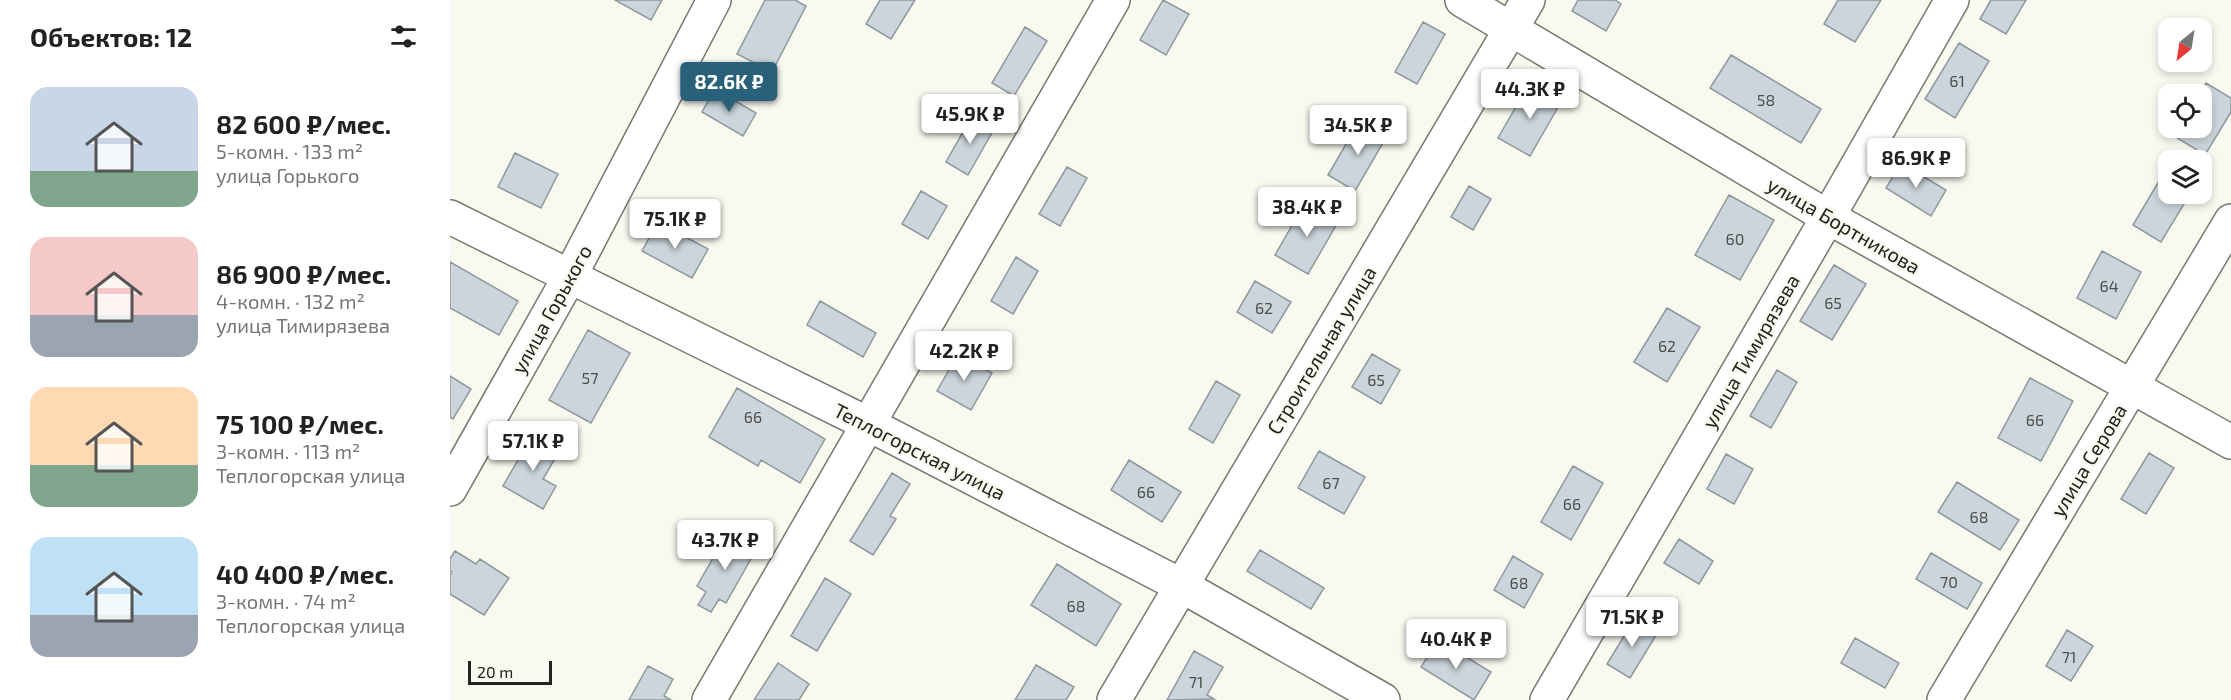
<!DOCTYPE html>
<html lang="ru">
<meta charset="utf-8">
<style>
body{margin:0;font-family:"Exo 2",sans-serif;background:#f2f2f2;color:#222;height:100vh;display:flex;flex-direction:column;font-size:22px;white-space:nowrap}
*{box-sizing:border-box;margin:0}
p{font-size:20px;color:#767676}
.icon{flex:none;width:33px;height:33px;fill:none;stroke:currentColor;stroke-width:2;stroke-linecap:round;stroke-linejoin:round}
.map{position:relative;flex:1;overflow:hidden}
.side{display:flex;flex-direction:column;background:#fff;width:450px}
.side>*{flex:none}
.needle{width:39px;rotate:210deg}
.controls{position:absolute;left:1708px;top:18px;display:grid;gap:12px}
.controls a{display:grid;place-items:center;width:54px;height:54px;border-radius:12px;background:#fff;box-shadow:0 3px 9px #0003;font-size:30px}
.scale{position:absolute;left:18px;bottom:15px;width:84px;box-sizing:border-box;padding-left:6px;border:3px solid #22221e;border-top:0;font-size:16px;line-height:21px;white-space:nowrap;color:#22221e;-webkit-text-stroke:4px #f8f9ef;paint-order:stroke}
.price{position:absolute;translate:-50% -51px;padding:0 14px;border-radius:6px;background:#fff;color:#222;font-size:20px;line-height:39px;filter:drop-shadow(0 2px 3px #0008)}
.price::after{content:'';position:absolute;left:50%;top:36px;width:18px;height:14px;margin-left:-9px;background:inherit;clip-path:polygon(0 0,100% 0,50% 100%)}
.price.active{background:#29607a;color:#fff}
ul{padding:0;list-style:none}
li{display:flex;align-items:center;gap:18px;height:150px;padding:0 30px}
li span{display:grid;place-items:center;flex:none;width:168px;height:120px;border-radius:18px;color:#555}
li>.icon{margin-inline-start:auto}
span .icon{width:72px;height:72px;fill:#fffc;stroke-width:1}
li b{font-size:26px}
h2{display:flex;justify-content:space-between;align-items:center;height:72px;padding:0 30px;font-size:26px}
main{display:flex;flex:1;min-height:0}
.map>svg:first-child{display:block}
.building{fill:#cbd5db;stroke:#8e989e;stroke-width:1.5}
.lines{fill:none;stroke-linecap:round;stroke-linejoin:round}
.minor-casing{stroke:#77786e;stroke-width:36}
.minor{stroke:#fff;stroke-width:33}
.labels{text-anchor:middle;dominant-baseline:central;stroke-width:5;stroke-linejoin:round;paint-order:stroke}
.number-label{font-size:16px;fill:#4c4f4d}
.street-label{font-size:20px;fill:#22221e;stroke:#f8f9ef}
</style>
<main>
<section class="side">
<h2>Объектов: 12<svg class="icon" aria-label="filters" viewBox="0 0 24 24"><path d="M4 7h16M4 17h16"/><circle cx="9" cy="7" r="2"/><circle cx="15" cy="17" r="2"/></svg></h2>
<ul>
<li><span style="background:linear-gradient(#c9d6e8 70%,#7fa58c 0)"><svg class="icon" aria-label="home" viewBox="0 0 24 24"><path d="M3 11l9-7 9 7M6 9v11h12V9"/></svg></span><div><b>82 600 ₽/мес.</b><p>5-комн. · 133 m²</p><p>улица Горького</p></div></li>
<li><span style="background:linear-gradient(#f6c9c9 65%,#9aa5b1 0)"><svg class="icon" aria-label="home" viewBox="0 0 24 24"><path d="M3 11l9-7 9 7M6 9v11h12V9"/></svg></span><div><b>86 900 ₽/мес.</b><p>4-комн. · 132 m²</p><p>улица Тимирязева</p></div></li>
<li><span style="background:linear-gradient(#ffd9b3 65%,#7fa58c 0)"><svg class="icon" aria-label="home" viewBox="0 0 24 24"><path d="M3 11l9-7 9 7M6 9v11h12V9"/></svg></span><div><b>75 100 ₽/мес.</b><p>3-комн. · 113 m²</p><p>Теплогорская улица</p></div></li>
<li><span style="background:linear-gradient(#bfe0f5 65%,#9aa5b1 0)"><svg class="icon" aria-label="home" viewBox="0 0 24 24"><path d="M3 11l9-7 9 7M6 9v11h12V9"/></svg></span><div><b>40 400 ₽/мес.</b><p>3-комн. · 74 m²</p><p>Теплогорская улица</p></div></li>
</ul>
</section>
<div class="map">
<svg width="1781" height="700" viewBox="0 0 1781 700">
<rect width="100%" height="100%" fill="#f8f9ef"/>
<path class="building" d="M165,0H212L201,20Z
M315,0H345L356,6L322,72L287,54Z
M430,0H465L441,39L416,24Z
M713,0L739,14L716,55L690,40Z
M1128,0H1165L1171,4L1156,31L1122,11Z
M1388,0H1431L1405,42L1374,24Z
M1541,0H1576L1556,34L1530,19Z
M973,22L995,34L967,84L945,72Z
M575,27L597,41L564,96L542,83Z
M1509,43L1539,61L1505,118L1475,99Z
M1281,55L1371,109L1351,143L1260,88Z
M1756,83L1781,98V112L1755,155L1724,136L1729,128H1752V94H1749Z
M1079,84L1111,102L1080,156L1048,138Z
M265,89L306,113L293,136L252,112Z
M522,116L544,129L518,175L496,162Z
M910,120L937,136L905,191L878,175Z
M65,153L108,174L91,208L48,187Z
M1451,163L1496,190L1481,216L1436,188Z
M1719,164V194H1740L1711,242L1683,225Z
M617,167L637,178L610,226L589,214Z
M1019,186L1041,199L1023,230L1001,217Z
M471,191L497,206L478,239L452,224Z
M1279,195L1324,220L1290,280L1245,255Z
M855,203L888,222L858,274L825,255Z
M208,222L258,249L242,278L192,251Z
M1652,251L1691,272L1666,319L1627,298Z
M566,257L588,271L563,314L541,301Z
M0,262L68,301L49,335L0,308Z
M1384,265L1416,284L1382,340L1350,321Z
M805,281L841,302L822,333L787,312Z
M370,301L426,333L413,357L357,325Z
M1217,308L1250,327L1217,382L1184,362Z
M138,330L180,353L141,423L99,400Z
M508,354L542,373L521,410L487,391Z
M922,354L950,370L931,404L902,387Z
M1327,370L1347,382L1321,428L1300,416Z
M0,376L21,389L3,419L0,417Z
M1580,378L1623,401L1591,461L1548,438Z
M766,381L790,395L763,443L739,429Z
M287,388L375,439L350,483L311,460L308,466L259,437Z
M83,434L110,450L93,479L106,486L93,509L53,486Z
M869,451L915,477L894,514L848,488Z
M1699,453L1724,468L1696,514L1671,499Z
M1276,454L1303,469L1284,504L1257,489Z
M679,460L731,492L712,522L661,490Z
M1123,466L1153,483L1121,540L1091,522Z
M442,473L460,484L440,516L446,519L423,555L400,541Z
M1507,482L1569,520L1550,550L1488,512Z
M278,532L307,548L276,603L269,599L261,612L248,605L256,592L247,586Z
M1229,539L1263,561L1249,584L1214,563Z
M810,550L874,588L861,609L797,571Z
M5,551L26,564L30,559L59,578L34,615L0,594V575L2,572L0,571V559Z
M1481,553L1532,583L1517,609L1466,579Z
M1063,556L1093,574L1074,608L1044,590Z
M607,564L671,604L646,646L581,605Z
M375,578L401,594L367,651L341,636Z
M1185,618L1208,632L1180,678L1157,664Z
M1617,630L1643,646L1621,681L1596,666Z
M1405,638L1449,663L1435,688L1391,663Z
M988,640L1041,672L1024,700L971,667Z
M744,651L773,667L757,695L764,699L717,700Z
M328,663L359,684L349,700H304Z
M586,665L624,687L616,700H565Z
M198,666L223,679L214,696L221,700H179Z"/>
<g class="lines">
<g class="minor-casing">
<path id="minor" d="M1012,0L1378,217L1781,442
M0,217L418,424L732,586L933,700
M0,489L120,276L264,0
M259,700L663,0
M664,700L1078,0
M1097,700L1378,217L1502,0
M1494,700L1781,221"/>
</g>
<use href="#minor" class="minor"/>
</g>
<g class="labels">
<g class="number-label">
<text x="1507" y="80">61</text>
<text x="1316" y="99">58</text>
<text x="1285" y="238">60</text>
<text x="1659" y="285">64</text>
<text x="1383" y="302">65</text>
<text x="814" y="307">62</text>
<text x="1217" y="345">62</text>
<text x="140" y="377">57</text>
<text x="926" y="379">65</text>
<text x="303" y="416">66</text>
<text x="1585" y="419">66</text>
<text x="881" y="482">67</text>
<text x="696" y="491">66</text>
<text x="1122" y="503">66</text>
<text x="1529" y="516">68</text>
<text x="1499" y="581">70</text>
<text x="1069" y="582">68</text>
<text x="626" y="605">68</text>
<text x="1619" y="656">71</text>
<text x="746" y="681">71</text>
</g>
<g class="street-label">
<text transform="translate(1394 225) rotate(30)">улица Бортникова</text>
<text transform="translate(101 309) rotate(-61)">улица Горького</text>
<text transform="translate(871 350) rotate(-59)">Строительная улица</text>
<text transform="translate(1300 351) rotate(-60)">улица Тимирязева</text>
<text transform="translate(470 451) rotate(27)">Теплогорская улица</text>
<text transform="translate(1638 460) rotate(-59)">улица Серова</text>
</g>
</g>
</svg>
<div class="controls">
<a><svg class="needle" viewBox="-14 -14 28 28"><path d="M0-13l5 13h-10z" fill="#e53935"/><path d="M0 13l5-13h-10z" fill="#767676"/></svg></a>
<a><svg class="icon" aria-label="locate" viewBox="0 0 24 24"><circle cx="12" cy="12" r="6"/><path d="M12 2v4M12 18v4M2 12h4M18 12h4"/></svg></a>
<a><svg class="icon" aria-label="layers" viewBox="0 0 24 24"><path d="M12 4l9 5-9 5-9-5zM3 14l9 5 9-5"/></svg></a>
</div>
<div class="scale">20 m</div>
<b class="price active" style="left:279px;top:113px">82.6K ₽</b>
<b class="price" style="left:1080px;top:120px">44.3K ₽</b>
<b class="price" style="left:520px;top:145px">45.9K ₽</b>
<b class="price" style="left:908px;top:156px">34.5K ₽</b>
<b class="price" style="left:1466px;top:189px">86.9K ₽</b>
<b class="price" style="left:857px;top:238px">38.4K ₽</b>
<b class="price" style="left:225px;top:250px">75.1K ₽</b>
<b class="price" style="left:514px;top:382px">42.2K ₽</b>
<b class="price" style="left:83px;top:472px">57.1K ₽</b>
<b class="price" style="left:275px;top:571px">43.7K ₽</b>
<b class="price" style="left:1182px;top:648px">71.5K ₽</b>
<b class="price" style="left:1006px;top:670px">40.4K ₽</b>
</div>
</main>
